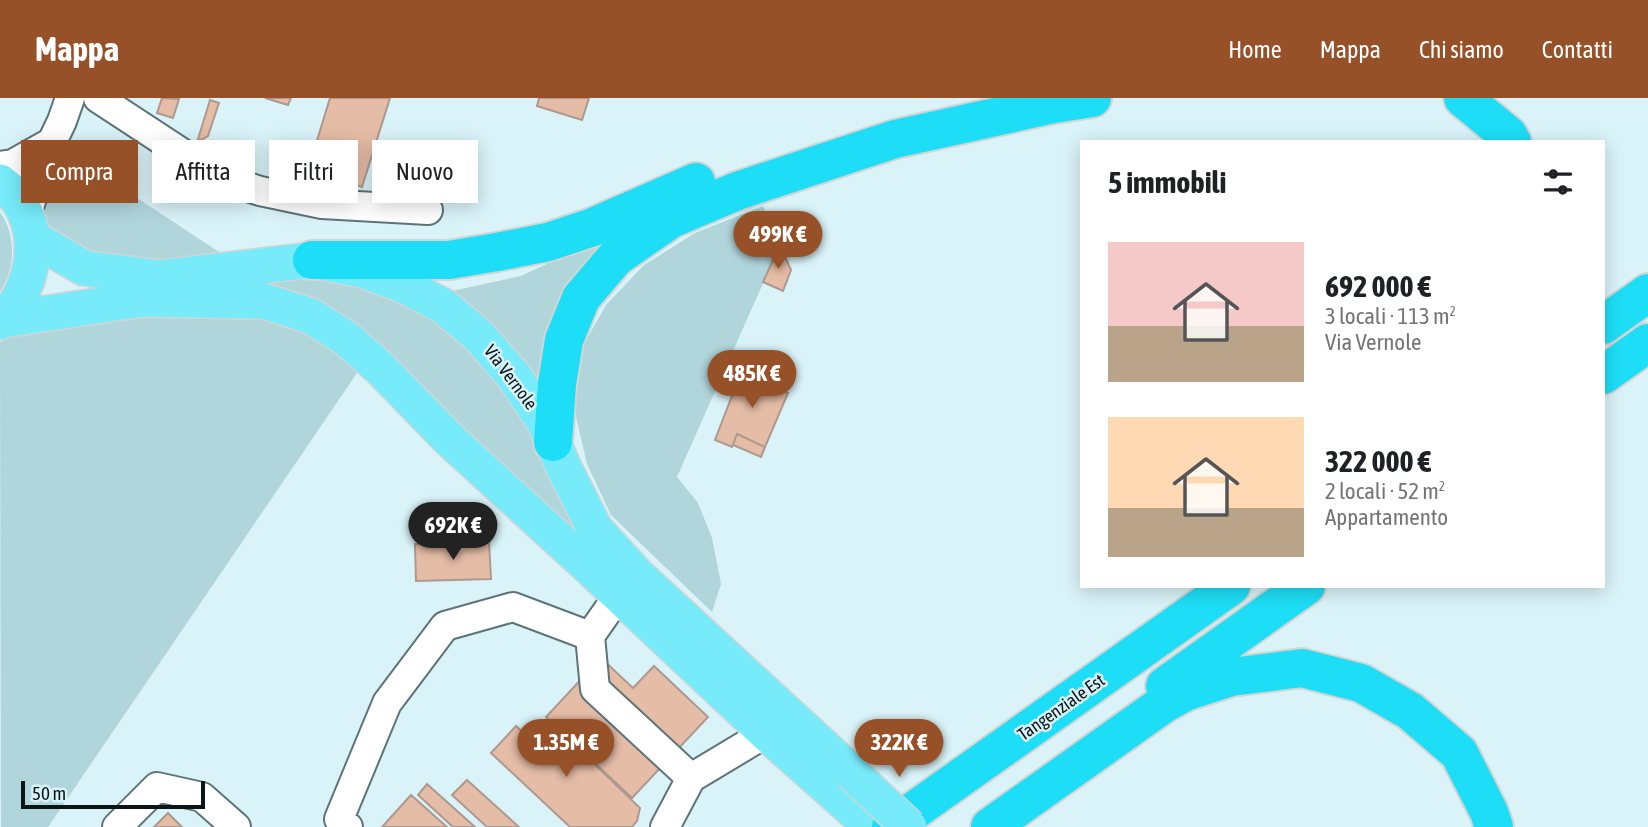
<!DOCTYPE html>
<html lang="it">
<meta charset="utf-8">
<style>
body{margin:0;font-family:"Asap Condensed",sans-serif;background:#f6f6f6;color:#202124;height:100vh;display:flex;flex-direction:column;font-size:26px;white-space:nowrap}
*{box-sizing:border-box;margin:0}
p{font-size:23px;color:#757577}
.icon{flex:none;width:38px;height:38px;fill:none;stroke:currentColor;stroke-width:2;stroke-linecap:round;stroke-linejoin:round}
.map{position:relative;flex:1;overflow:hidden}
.details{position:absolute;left:1080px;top:42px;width:525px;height:448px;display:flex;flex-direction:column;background:#fff;border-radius:0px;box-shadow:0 4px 18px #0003}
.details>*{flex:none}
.guide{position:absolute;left:21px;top:42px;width:665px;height:63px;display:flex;gap:14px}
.scale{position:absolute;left:21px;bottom:18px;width:184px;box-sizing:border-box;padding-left:7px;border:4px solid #0c1516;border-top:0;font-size:19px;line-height:24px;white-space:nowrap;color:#0c1516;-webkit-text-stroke:5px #d9f3f8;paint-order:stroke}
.price{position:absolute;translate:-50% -60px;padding:0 16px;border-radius:24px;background:#975129;color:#fff;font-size:23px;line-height:46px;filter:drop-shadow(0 2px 4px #0008)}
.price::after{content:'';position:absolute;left:50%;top:42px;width:21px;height:16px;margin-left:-10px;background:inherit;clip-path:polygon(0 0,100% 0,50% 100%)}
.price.selected{background:#222;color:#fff}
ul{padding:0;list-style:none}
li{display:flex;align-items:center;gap:21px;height:175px;padding:0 28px}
li span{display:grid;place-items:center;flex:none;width:196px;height:140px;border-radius:0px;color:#555}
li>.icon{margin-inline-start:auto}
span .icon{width:84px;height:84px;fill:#fffc;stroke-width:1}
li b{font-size:30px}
h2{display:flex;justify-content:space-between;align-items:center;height:84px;padding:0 28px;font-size:30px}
.chip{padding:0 24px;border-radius:0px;background:#fff;box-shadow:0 4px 18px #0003;font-size:24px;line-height:63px}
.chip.selected{background:#975129;color:#fff}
header{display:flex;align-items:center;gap:42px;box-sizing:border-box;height:98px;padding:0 35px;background:#975129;color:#fff}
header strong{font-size:33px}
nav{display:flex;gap:38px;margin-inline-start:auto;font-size:24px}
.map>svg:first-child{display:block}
.green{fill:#b0d5db}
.building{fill:#e5bca6;stroke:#ad998f;stroke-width:2}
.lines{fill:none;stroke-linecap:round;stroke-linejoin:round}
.minor-casing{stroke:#5d7478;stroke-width:32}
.major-casing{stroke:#d3d5d5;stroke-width:38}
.highway-casing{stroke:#d3d5d5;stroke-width:42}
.minor{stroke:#fff;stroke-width:28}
.major{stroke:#77ebfa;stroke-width:35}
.highway{stroke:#1ddef6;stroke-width:38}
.major-bridge-casing{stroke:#d3d5d5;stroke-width:38;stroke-linecap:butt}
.major-bridge{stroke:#77ebfa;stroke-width:35}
.labels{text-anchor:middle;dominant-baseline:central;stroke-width:5;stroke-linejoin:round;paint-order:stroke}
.street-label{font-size:18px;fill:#0c1516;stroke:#d9f3f8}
</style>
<header>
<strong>Mappa</strong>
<nav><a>Home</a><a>Mappa</a><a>Chi siamo</a><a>Contatti</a></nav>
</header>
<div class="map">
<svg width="1648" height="729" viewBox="0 0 1648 729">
<rect width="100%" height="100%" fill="#d9f3f8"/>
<path class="green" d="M66,53L222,156L181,164H116L48,135L41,109L51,74Z
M763,108L780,147L677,379L698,405L712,440L721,486L712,514L611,417L587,366L573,306L581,251L606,207L644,167L695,135Z
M0,114C16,136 16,171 0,193Z
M606,144L555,214L542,249L537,288L438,196L521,178L568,156Z
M319,180L369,191L409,208L451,231L520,307L592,453L364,244L233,188L270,181Z
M242,214L296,227L330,249L357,275L48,729H1L0,244L26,230L77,218Z"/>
<path class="building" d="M162,0L179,1L173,20L157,15Z
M265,0H291L288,7Z
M330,0H390L362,89L308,72Z
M539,0H589L582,22L537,8Z
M210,2L219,5L208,38L201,42L198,41Z
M430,57L447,62L443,73L427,68Z
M780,147L791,172L783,193L763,184Z
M743,269L771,281L769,286L788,295L765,349L737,336L732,349L715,342Z
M737,336L765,349L761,359L733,347Z
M489,444L491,481L416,483L415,446Z
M601,560L633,590L654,568L708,619L632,700L546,619Z
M550,623L640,710L637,723L632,729H570L491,655L516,628L527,638L539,626Z
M467,682L519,729H487L452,697Z
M427,686L475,729H453L418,697Z
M411,697L447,729H382Z
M168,715L182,729H154Z"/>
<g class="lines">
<g class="minor-casing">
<path id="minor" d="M98,0L220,80L260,93L322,106L428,112
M0,68L13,66L52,44
M26,117L52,44L62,23L70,0
M618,498L590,538L595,591L691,680L766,635
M117,729L157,689L202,699L236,729
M348,729L339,721L387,605L445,528L513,509L590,538
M665,729L691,680"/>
</g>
<g class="major-casing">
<path id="major" d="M0,84C47,118 39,188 0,224
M33,140L84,170L159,180L312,162L362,172L403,187L443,208L478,237L513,277L545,325L563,368L595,431L638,478L851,674
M2,222L143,201L263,203L311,218L347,241L380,270L449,341L588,468L766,635L872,729"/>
</g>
<g class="highway-casing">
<path id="highway" d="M1463,0L1508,37L1512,44
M312,162H449L497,154L548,144L593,129L696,84
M1603,227L1648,195
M1603,277L1648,245
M553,344L557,286L564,242L581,200L616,159L671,121L737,93L895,41L1054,6L1092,0
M1165,588L1306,488
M891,729L1231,488
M990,729L1165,605L1185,594L1231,579L1302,570L1361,585L1410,613L1459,655L1489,714L1494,729"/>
</g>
<use href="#minor" class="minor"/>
<use href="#major" class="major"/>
<use href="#highway" class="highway"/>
<g class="major-bridge-casing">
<path id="major-bridge" d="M851,674L909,729"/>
</g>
<use href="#major-bridge" class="major-bridge"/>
</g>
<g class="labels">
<g class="street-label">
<text transform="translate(511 279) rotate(53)">Via Vernole</text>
<text transform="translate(1061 609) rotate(-35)">Tangenziale Est</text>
</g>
</g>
</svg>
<div class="scale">50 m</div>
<b class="price" style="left:778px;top:173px">499K €</b>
<b class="price" style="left:752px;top:312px">485K €</b>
<b class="price selected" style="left:453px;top:464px">692K €</b>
<b class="price" style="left:566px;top:681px">1.35M €</b>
<b class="price" style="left:899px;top:681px">322K €</b>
<div class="guide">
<a class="chip selected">Compra</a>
<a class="chip">Affitta</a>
<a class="chip">Filtri</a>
<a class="chip">Nuovo</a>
</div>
<section class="details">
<h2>5 immobili<svg class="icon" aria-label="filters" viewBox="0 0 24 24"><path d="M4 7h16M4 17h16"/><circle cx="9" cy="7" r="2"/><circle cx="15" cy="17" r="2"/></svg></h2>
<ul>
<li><span style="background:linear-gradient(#f6c9c9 60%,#b9a48a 0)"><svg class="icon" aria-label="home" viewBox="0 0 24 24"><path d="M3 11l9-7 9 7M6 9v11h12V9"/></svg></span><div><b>692 000 €</b><p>3 locali · 113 m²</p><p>Via Vernole</p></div></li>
<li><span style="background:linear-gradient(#ffd9b3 65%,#b9a48a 0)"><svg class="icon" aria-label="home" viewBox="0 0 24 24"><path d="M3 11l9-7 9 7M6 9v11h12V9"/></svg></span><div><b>322 000 €</b><p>2 locali · 52 m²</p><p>Appartamento</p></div></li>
</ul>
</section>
</div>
